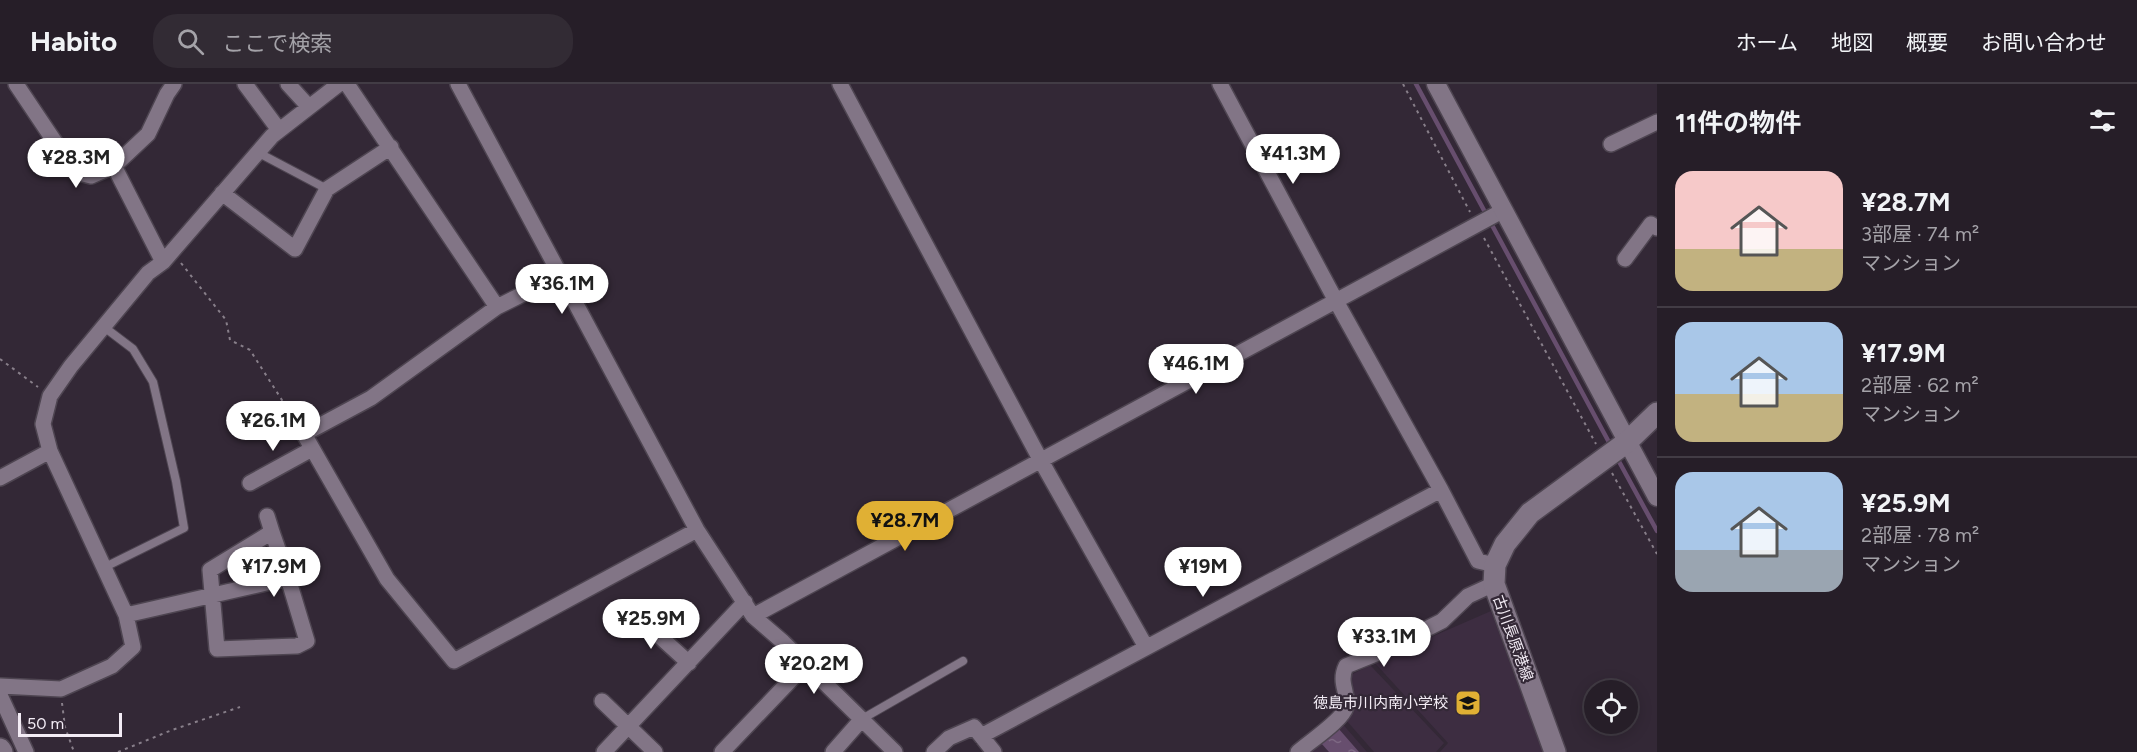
<!DOCTYPE html>
<html lang="ja">
<meta charset="utf-8">
<style>
body{margin:0;font-family:Figtree,"Noto Sans JP",sans-serif;background:#322b34;color:#f1f3f6;height:100vh;display:flex;flex-direction:column;font-size:22px;white-space:nowrap}
*{box-sizing:border-box;margin:0}
p{font-size:20px;color:#a4a2a8}
.icon{flex:none;width:33px;height:33px;fill:none;stroke:currentColor;stroke-width:2;stroke-linecap:round;stroke-linejoin:round}
.map{position:relative;flex:1;overflow:hidden}
.drawer{display:flex;flex-direction:column;background:#261e28;width:480px}
.drawer>*{flex:none}
.controls{position:absolute;left:1584px;top:596px;display:grid;gap:12px}
.controls a{display:grid;place-items:center;width:54px;height:54px;border-radius:50%;background:#261e28;box-shadow:0 3px 15px #0003,0 0 0 2px #423c45;font-size:30px}
.scale{position:absolute;left:18px;bottom:15px;width:104px;box-sizing:border-box;padding-left:6px;border:3px solid #f3ecf5;border-top:0;font-size:16px;line-height:21px;white-space:nowrap;color:#f3ecf5;-webkit-text-stroke:4px #332836;paint-order:stroke}
.price{position:absolute;translate:-50% -51px;padding:0 14px;border-radius:21px;background:#fff;color:#222;font-size:20px;line-height:39px;filter:drop-shadow(0 2px 3px #0008)}
.price::after{content:'';position:absolute;left:50%;top:36px;width:18px;height:14px;margin-left:-9px;background:inherit;clip-path:polygon(0 0,100% 0,50% 100%)}
.price.current{background:#e0b034;color:#111}
ul{padding:0;list-style:none}
li{display:flex;align-items:center;gap:18px;height:150px;padding:0 18px}
li+li{border-top:2px solid #423c45}
li span{display:grid;place-items:center;flex:none;width:168px;height:120px;border-radius:18px;color:#555}
li>.icon{margin-inline-start:auto}
span .icon{width:72px;height:72px;fill:#fffc;stroke-width:1}
li b{font-size:26px}
h2{display:flex;justify-content:space-between;align-items:center;height:72px;padding:0 18px;font-size:26px}
header{display:flex;align-items:center;gap:36px;box-sizing:border-box;height:84px;padding:0 30px;background:#261e28;border-bottom:2px solid #423c45}
header strong{font-size:28px}
nav{display:flex;gap:33px;margin-inline-start:auto;font-size:21px}
.search{width:420px;height:54px;background:#322b34;display:flex;align-items:center;gap:15px;box-sizing:border-box;padding:0 21px;border-radius:24px;color:#a4a2a8;font-size:22px}
main{display:flex;flex:1;min-height:0}
.map>svg:first-child{display:block}
.built{fill:#3d2d41}
.water{fill:url(#water-ripples)}
.lines{fill:none;stroke-linecap:round;stroke-linejoin:round}
.stream{stroke:#674e6e;stroke-width:4.5}
.service-casing{stroke:#4e4551;stroke-width:10}
.minor-casing{stroke:#4e4551;stroke-width:18}
.tertiary-casing{stroke:#4e4551;stroke-width:21}
.secondary-casing{stroke:#4e4551;stroke-width:24}
.path{stroke:#887f8a;stroke-width:2;stroke-dasharray:3 4.5;stroke-linecap:butt}
.service{stroke:#827586;stroke-width:8}
.minor{stroke:#827586;stroke-width:15}
.tertiary{stroke:#827586;stroke-width:18}
.secondary{stroke:#827586;stroke-width:21}
.labels{text-anchor:middle;dominant-baseline:central;stroke-width:4.5;stroke-linejoin:round;paint-order:stroke}
.street-label{font-size:15px;fill:#f3ecf5;stroke:#332836}
.poi-label{font-size:15px;fill:#f3ecf5;stroke:#332836;text-anchor:end}
</style>
<header>
<strong>Habito</strong>
<div class="search"><svg class="icon" aria-label="search" viewBox="0 0 24 24"><circle cx="10" cy="10" r="6"/><path d="M15 15l6 6"/></svg>ここで検索</div>
<nav><a>ホーム</a><a>地図</a><a>概要</a><a>お問い合わせ</a></nav>
</header>
<main>
<div class="map">
<svg width="1657" height="668" viewBox="0 0 1657 668">
<defs>
<pattern id="water-ripples" width="26" height="14" patternUnits="userSpaceOnUse" patternTransform="scale(1.5)"><rect width="26" height="14" fill="#674e6e"/><path d="M2 4q2-2 4 0t4 0M15 11q2-2 4 0t4 0" fill="none" stroke="#7d6883"/></pattern>
</defs>
<rect width="100%" height="100%" fill="#332836"/>
<path class="built" d="M1491,527L1543,668H1440L1448,659L1374,578Z
M1370,581L1444,659L1436,668H1374L1346,636L1349,592Z
M1340,637L1367,668H1307Z"/>
<path class="water" d="M1338,644L1359,668H1329L1321,659Z"/>
<g class="lines">
<path class="stream" d="M1416,0L1611,362
M1616,372L1657,447"/>
<g class="service-casing">
<path id="service" d="M257,68L327,105
M103,484L184,444L176,397L153,298L133,265L104,243
M862,635L963,577"/>
</g>
<g class="minor-casing">
<path id="minor" d="M16,0L75,88L91,92L114,82L163,178
M245,0L279,46
M288,0L309,23
M347,0L497,223L371,314L304,350L387,495L454,577L697,446
M458,0L697,446L753,532L783,558L895,668
M840,0L1040,375L1146,563
M1220,0L1336,217L1441,406L1478,477L1495,481
M1611,60L1657,38
M114,82L148,50L167,10L174,0
M222,109L295,165L327,105L391,63
M1625,175L1651,140L1657,144
M497,223L559,192
M0,394L50,367
M250,399L312,365
M267,432L272,448
M634,529L689,579
M126,531L288,494L307,557L297,562L217,565L210,486L272,448L288,494
M753,532L1504,126
M0,602L61,605L112,582L133,563L126,531L50,367L43,340L50,312L71,282L148,189L163,178L272,52L339,0
M0,611L26,668
M602,617L655,668
M981,652L1441,406
M604,668L745,518
M722,668L806,580
M833,668L862,635
M934,668L949,654L974,643L994,668
M1298,668C1309,658 1343,636 1346,623C1349,608 1338,599 1346,582L1383,567L1442,537L1468,512L1494,500"/>
</g>
<g class="tertiary-casing">
<path id="tertiary" d="M1436,0L1657,413"/>
</g>
<g class="secondary-casing">
<path id="secondary" d="M0,665L2,668
M1555,668L1494,500L1495,481L1505,460L1530,429L1627,358L1657,329"/>
</g>
<path class="path" d="M1403,0L1470,128
M1484,154L1596,360
M181,179L226,236L230,256L250,266L296,338
M0,275L38,303
M1612,389L1657,470
M62,619L65,643L74,668
M118,668L172,646L240,623"/>
<use href="#service" class="service"/>
<use href="#minor" class="minor"/>
<use href="#tertiary" class="tertiary"/>
<use href="#secondary" class="secondary"/>
</g>
<defs>
<g id="school-square" transform="scale(1.35)"><rect x="-9" y="-9" width="18" height="18" rx="4" fill="#e0b034" stroke="#332836"/><path d="M0-5L7-2L0 1L-7-2ZM-4 1L0 2.5L4 1V4Q0 6-4 4Z" fill="#111"/></g>
</defs>
<g fill-rule="evenodd">
<use href="#school-square" x="1468" y="619"/>
</g>
<g class="labels">
<g class="street-label">
<text transform="translate(1513 554) rotate(70)">古川長原港線</text>
</g>
<g class="poi-label">
<text x="1448" y="619">徳島市川内南小学校</text>
</g>
</g>
</svg>
<div class="controls">
<a><svg class="icon" aria-label="locate" viewBox="0 0 24 24"><circle cx="12" cy="12" r="6"/><path d="M12 2v4M12 18v4M2 12h4M18 12h4"/></svg></a>
</div>
<div class="scale">50 m</div>
<b class="price" style="left:1293px;top:101px">¥41.3M</b>
<b class="price" style="left:76px;top:105px">¥28.3M</b>
<b class="price" style="left:562px;top:231px">¥36.1M</b>
<b class="price" style="left:1196px;top:311px">¥46.1M</b>
<b class="price" style="left:273px;top:368px">¥26.1M</b>
<b class="price current" style="left:905px;top:468px">¥28.7M</b>
<b class="price" style="left:274px;top:514px">¥17.9M</b>
<b class="price" style="left:1203px;top:514px">¥19M</b>
<b class="price" style="left:651px;top:566px">¥25.9M</b>
<b class="price" style="left:1384px;top:584px">¥33.1M</b>
<b class="price" style="left:814px;top:611px">¥20.2M</b>
</div>
<section class="drawer">
<h2>11件の物件<svg class="icon" aria-label="filters" viewBox="0 0 24 24"><path d="M4 7h16M4 17h16"/><circle cx="9" cy="7" r="2"/><circle cx="15" cy="17" r="2"/></svg></h2>
<ul>
<li><span style="background:linear-gradient(#f6c9c9 65%,#c2b280 0)"><svg class="icon" aria-label="home" viewBox="0 0 24 24"><path d="M3 11l9-7 9 7M6 9v11h12V9"/></svg></span><div><b>¥28.7M</b><p>3部屋 · 74 m²</p><p>マンション</p></div></li>
<li><span style="background:linear-gradient(#a9c7e8 60%,#c2b280 0)"><svg class="icon" aria-label="home" viewBox="0 0 24 24"><path d="M3 11l9-7 9 7M6 9v11h12V9"/></svg></span><div><b>¥17.9M</b><p>2部屋 · 62 m²</p><p>マンション</p></div></li>
<li><span style="background:linear-gradient(#a9c7e8 65%,#9aa5b1 0)"><svg class="icon" aria-label="home" viewBox="0 0 24 24"><path d="M3 11l9-7 9 7M6 9v11h12V9"/></svg></span><div><b>¥25.9M</b><p>2部屋 · 78 m²</p><p>マンション</p></div></li>
</ul>
</section>
</main>
